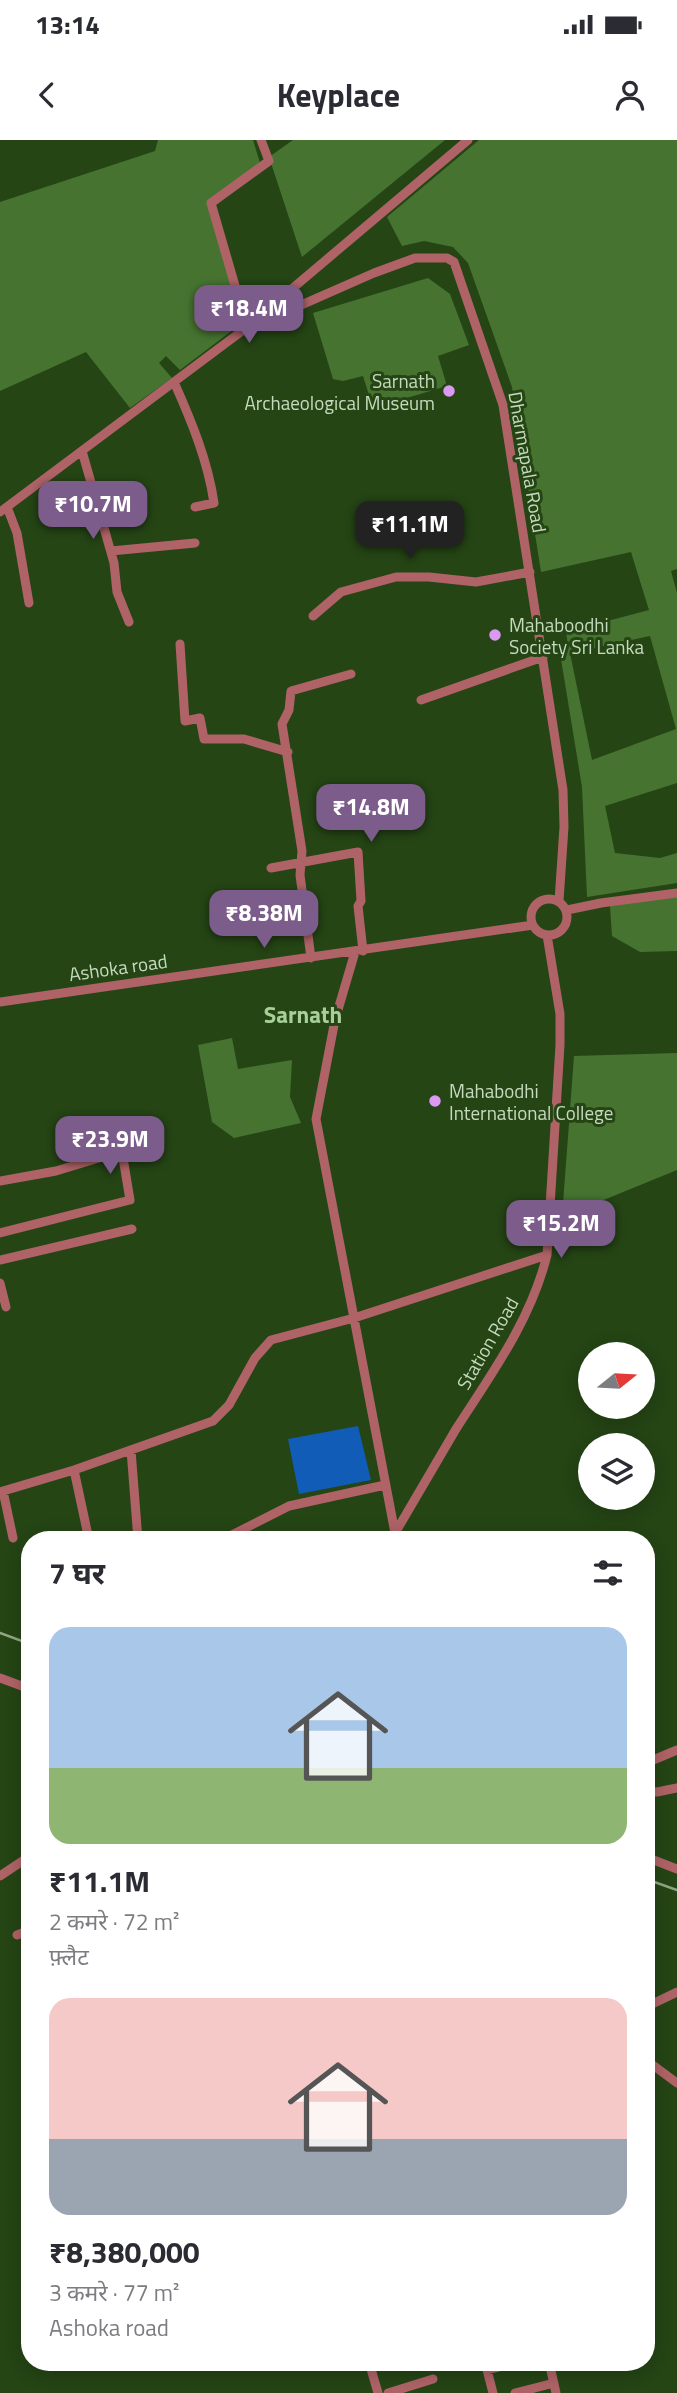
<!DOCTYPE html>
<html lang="hi">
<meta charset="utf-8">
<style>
body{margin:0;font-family:"Titillium Web","Noto Sans Devanagari",sans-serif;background:#f7f7f7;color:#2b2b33;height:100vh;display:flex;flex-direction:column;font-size:26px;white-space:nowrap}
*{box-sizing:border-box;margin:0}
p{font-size:23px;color:#7c7c81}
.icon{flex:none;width:38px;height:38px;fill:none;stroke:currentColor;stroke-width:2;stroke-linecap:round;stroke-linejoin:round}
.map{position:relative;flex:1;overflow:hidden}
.side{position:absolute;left:21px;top:1391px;width:634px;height:840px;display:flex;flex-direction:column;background:#fff;border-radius:28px;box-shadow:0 4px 18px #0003}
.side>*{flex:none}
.needle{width:46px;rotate:72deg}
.controls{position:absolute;left:578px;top:1202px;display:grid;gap:14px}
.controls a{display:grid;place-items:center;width:77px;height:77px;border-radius:50%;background:#fff;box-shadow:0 4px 18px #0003;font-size:35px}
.price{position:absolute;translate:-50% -60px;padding:0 16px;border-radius:14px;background:#7b5c8a;color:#fff;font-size:23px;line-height:46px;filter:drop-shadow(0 2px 4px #0008)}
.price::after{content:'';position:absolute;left:50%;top:42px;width:21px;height:16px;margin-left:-10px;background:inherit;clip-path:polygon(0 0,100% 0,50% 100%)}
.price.current{background:#222;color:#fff}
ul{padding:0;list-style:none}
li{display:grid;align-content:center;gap:14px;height:371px;padding:0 28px}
li span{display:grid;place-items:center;height:217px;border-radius:21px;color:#555}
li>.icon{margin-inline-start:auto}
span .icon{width:126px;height:126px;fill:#fffc;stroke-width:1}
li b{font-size:30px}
h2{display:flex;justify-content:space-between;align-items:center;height:84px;padding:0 28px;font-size:30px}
.status{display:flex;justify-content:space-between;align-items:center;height:49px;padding:0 35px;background:#fff;direction:ltr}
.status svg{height:19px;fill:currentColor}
header{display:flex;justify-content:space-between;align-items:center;height:91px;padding:0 28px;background:#fff;font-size:32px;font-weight:700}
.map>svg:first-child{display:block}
.green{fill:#467430;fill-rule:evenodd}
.water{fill:#115cb7}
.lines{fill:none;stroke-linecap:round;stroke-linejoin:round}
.minor{stroke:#af6367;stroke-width:9}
.rail{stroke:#8fa785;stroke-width:2.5}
.poi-dot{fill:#dc99f4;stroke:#254515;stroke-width:2.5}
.labels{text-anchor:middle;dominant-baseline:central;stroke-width:6;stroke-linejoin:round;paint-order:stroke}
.poi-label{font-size:19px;fill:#c6dabf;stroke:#254515;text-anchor:start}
.street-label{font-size:19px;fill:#c6dabf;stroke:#254515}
.quarter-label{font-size:23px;font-weight:bold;fill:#a9cf99;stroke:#254515}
</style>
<div class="status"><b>13:14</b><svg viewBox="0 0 49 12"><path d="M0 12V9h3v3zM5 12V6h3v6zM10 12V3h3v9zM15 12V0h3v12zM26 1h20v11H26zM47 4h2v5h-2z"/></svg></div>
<header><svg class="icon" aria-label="back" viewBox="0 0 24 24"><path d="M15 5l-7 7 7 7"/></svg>Keyplace<svg class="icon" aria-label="person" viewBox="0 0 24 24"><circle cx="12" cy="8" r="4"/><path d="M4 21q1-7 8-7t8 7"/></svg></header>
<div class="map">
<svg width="677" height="2253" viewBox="0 0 677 2253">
<rect width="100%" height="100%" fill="#254515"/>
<path class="green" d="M158,0H253L260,23L208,63L246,180L180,230L166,216L159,223L172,238L130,268L86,212L0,251V62L155,11Z
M293,0H445L302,117L269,17Z
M479,0H677V429L671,431L677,453V643L605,666L615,713L660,718L677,713V743L587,757L582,647L560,513L568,505L566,492L649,470L631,412L541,432L512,247L468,123L453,107L424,101L402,106L387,77ZM650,496L676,589L592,620L570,513Z
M428,138L450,154L469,205L438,216L447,246L373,268L363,236L343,241L333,239L313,173Z
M677,756V811L640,812L612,796L610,766Z
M232,898L238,929L292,920L290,957L301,983L234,998L212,982L198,905Z
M677,913V1030L562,1077L574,916Z"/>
<path class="water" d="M358,1286L371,1340L299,1354L288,1299Z"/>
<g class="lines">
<path class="minor" d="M247,187L211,63L269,21L261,0
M242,191L374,133L415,118H447L454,122L503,265L563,650L564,687L559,761
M174,242C191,280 208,321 214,363L195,367
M82,311L114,423L117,452L129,482
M7,367L17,393L29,463
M0,372L242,191L468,0
M111,411L195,403
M313,476L341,452L396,437H429L476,442L530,432
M180,504L185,581L200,578L204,599H244L288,612
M421,560L543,517
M271,728L358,712L361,761L358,766L363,811
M531 777a18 18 0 1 1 36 0a18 18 0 1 1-36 0Z
M567,770L601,763L677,753
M355,812L335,880L316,979L395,1393
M311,818L300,735L302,711L282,584L289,570L291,551L351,534
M0,862L533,785
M0,1041L56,1031L112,1014
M0,1093L130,1060L123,1018L118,1012L112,1014V1012
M0,1120L132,1089
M0,1143L6,1167
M131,1310L138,1400
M74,1330L89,1400
M3,1351L13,1398
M0,1352L74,1330L213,1281L229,1265L255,1218L271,1200L354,1178L547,1115
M222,1400L289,1366L385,1345
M391,1400C413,1363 434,1326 456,1289C492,1233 531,1180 547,1115L560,905V874L547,795
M0,1538L30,1549
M646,1623L677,1610
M646,1651L657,1652L677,1648
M646,1717L677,1729
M0,1736L30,1716
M17,1795L30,1790
M28,1843H30
M646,1867L677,1852
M646,1920L677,1943
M369,2222L378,2253
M485,2222L493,2253
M549,2222L556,2253
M487,2230L518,2222
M388,2253L433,2239
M515,2253L554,2243"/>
<path class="rail" d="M0,1493L30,1504
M646,1739L677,1750"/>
</g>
<g class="poi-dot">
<circle cx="449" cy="251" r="7"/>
<circle cx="495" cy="495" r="7"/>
<circle cx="435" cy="961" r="7"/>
</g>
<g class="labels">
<g class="poi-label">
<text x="435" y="240" text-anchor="end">Sarnath<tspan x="435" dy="22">Archaeological Museum</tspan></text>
<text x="509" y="484">Mahaboodhi<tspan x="509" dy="22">Society Sri Lanka</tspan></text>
<text x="449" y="950">Mahabodhi<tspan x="449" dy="22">International College</tspan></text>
</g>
<g class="street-label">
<text transform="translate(528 322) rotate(80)">Dharmapala Road</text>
<text transform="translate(118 827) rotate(-8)">Ashoka road</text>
<text transform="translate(487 1203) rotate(-60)">Station Road</text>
</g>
<g class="quarter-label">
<text x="303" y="874">Sarnath</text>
</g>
</g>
</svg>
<div class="controls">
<a><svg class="needle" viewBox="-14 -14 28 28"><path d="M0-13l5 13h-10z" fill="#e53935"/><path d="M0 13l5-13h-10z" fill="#7c7c81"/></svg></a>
<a><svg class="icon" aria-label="layers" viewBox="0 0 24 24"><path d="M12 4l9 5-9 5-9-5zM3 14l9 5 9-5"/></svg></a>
</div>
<b class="price" style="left:249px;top:205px">₹18.4M</b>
<b class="price" style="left:93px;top:401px">₹10.7M</b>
<b class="price current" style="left:410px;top:421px">₹11.1M</b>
<b class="price" style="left:371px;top:704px">₹14.8M</b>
<b class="price" style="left:264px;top:810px">₹8.38M</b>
<b class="price" style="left:110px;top:1036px">₹23.9M</b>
<b class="price" style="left:561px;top:1120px">₹15.2M</b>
<section class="side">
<h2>7 घर<svg class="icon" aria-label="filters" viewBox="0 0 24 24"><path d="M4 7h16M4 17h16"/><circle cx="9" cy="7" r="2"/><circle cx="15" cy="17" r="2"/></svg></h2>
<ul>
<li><span style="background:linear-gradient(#a9c7e8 65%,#8fb573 0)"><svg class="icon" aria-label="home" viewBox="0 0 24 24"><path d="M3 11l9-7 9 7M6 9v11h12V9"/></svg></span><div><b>₹11.1M</b><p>2 कमरे · 72 m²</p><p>फ़्लैट</p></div></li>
<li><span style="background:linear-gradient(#f6c9c9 65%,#9aa5b1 0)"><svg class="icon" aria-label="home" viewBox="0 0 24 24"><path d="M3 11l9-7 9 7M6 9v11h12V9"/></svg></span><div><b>₹8,380,000</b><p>3 कमरे · 77 m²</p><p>Ashoka road</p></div></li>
</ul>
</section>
</div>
